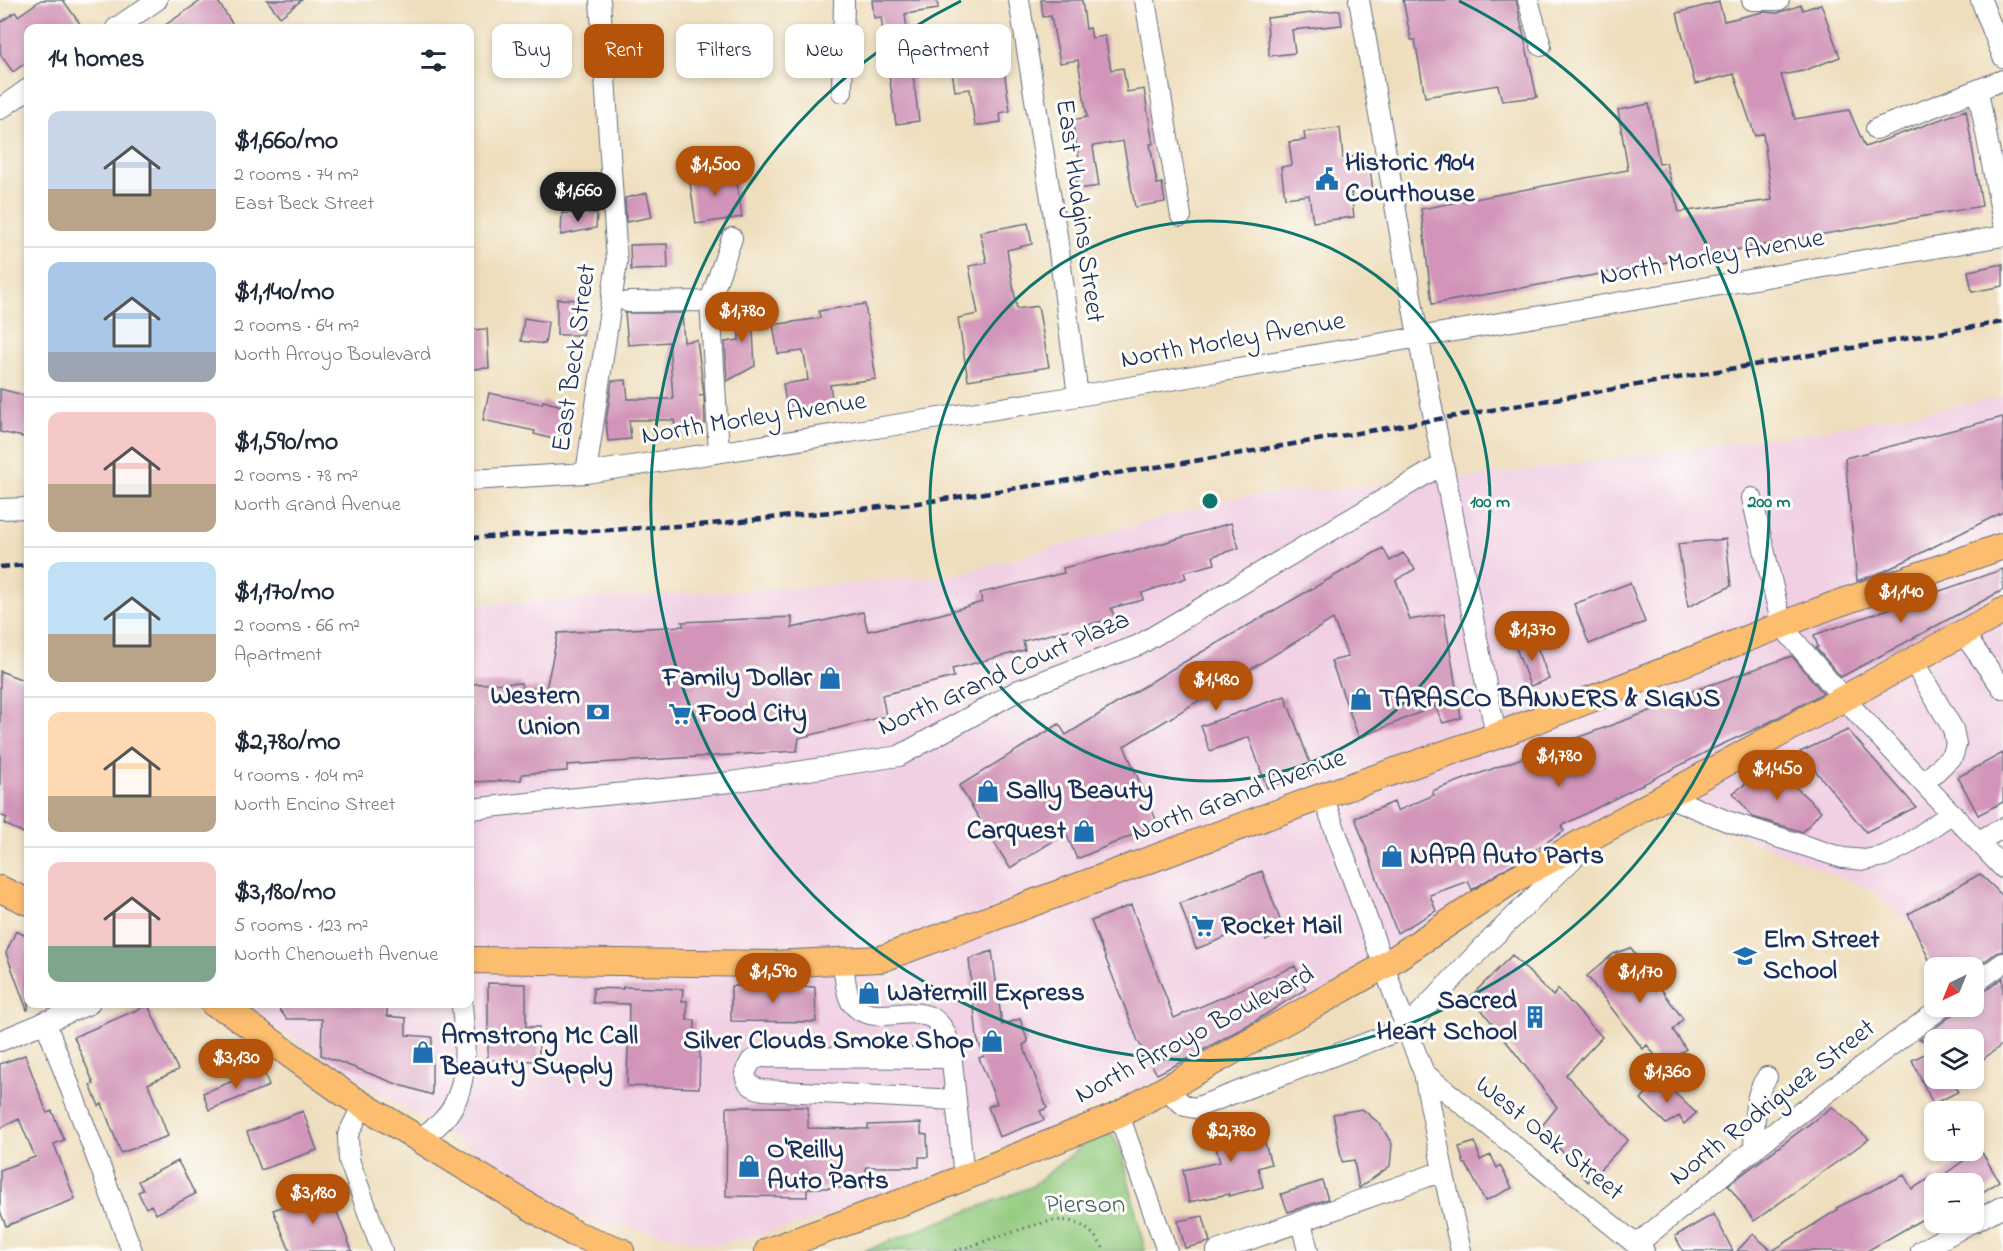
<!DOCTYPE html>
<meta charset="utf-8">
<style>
body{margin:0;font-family:"Indie Flower",sans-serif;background:#f6f6f7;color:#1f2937;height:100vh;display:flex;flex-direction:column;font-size:22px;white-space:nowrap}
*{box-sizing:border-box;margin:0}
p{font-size:20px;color:#747a83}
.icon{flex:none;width:33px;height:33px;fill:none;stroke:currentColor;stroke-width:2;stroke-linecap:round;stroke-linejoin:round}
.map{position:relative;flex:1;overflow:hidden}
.side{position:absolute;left:24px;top:24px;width:450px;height:984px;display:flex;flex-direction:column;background:#fff;border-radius:12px;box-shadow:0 3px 9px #0003}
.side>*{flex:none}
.guide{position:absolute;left:492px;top:24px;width:570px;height:54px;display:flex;gap:12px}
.needle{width:39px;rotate:223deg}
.controls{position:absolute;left:1924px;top:957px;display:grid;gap:12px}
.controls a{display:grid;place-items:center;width:60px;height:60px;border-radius:12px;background:#fff;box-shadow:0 3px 9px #0003;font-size:30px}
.price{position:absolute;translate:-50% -51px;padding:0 14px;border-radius:21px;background:#b45309;color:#fff;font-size:20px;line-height:39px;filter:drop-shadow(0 2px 3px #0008)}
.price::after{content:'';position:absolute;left:50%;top:36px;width:18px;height:14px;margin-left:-9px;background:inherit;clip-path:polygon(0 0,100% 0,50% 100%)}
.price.on{background:#222;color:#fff}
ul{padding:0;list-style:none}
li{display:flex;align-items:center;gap:18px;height:150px;padding:0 24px}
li+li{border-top:2px solid #e0e1e3}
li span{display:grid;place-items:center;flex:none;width:168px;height:120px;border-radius:12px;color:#555}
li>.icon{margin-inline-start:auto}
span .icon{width:72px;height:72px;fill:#fffc;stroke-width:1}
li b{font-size:26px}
h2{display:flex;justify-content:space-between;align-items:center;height:72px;padding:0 24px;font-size:26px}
.tag{padding:0 21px;border-radius:12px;background:#fff;box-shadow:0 3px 9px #0003;font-size:21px;line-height:54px}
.tag.on{background:#b45309;color:#fff}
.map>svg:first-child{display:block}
.built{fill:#f1d0e4}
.green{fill:#92ca7e;stroke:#567c6e;stroke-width:1.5}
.building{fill:#d295b9}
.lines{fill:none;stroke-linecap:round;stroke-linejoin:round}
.minor-casing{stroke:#656c7f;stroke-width:22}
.major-casing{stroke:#656c7f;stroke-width:28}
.path{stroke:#656c7f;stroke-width:3;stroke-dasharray:1.5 4.5;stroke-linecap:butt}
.minor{stroke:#fff;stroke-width:20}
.major{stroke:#fcbd6e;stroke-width:26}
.rail{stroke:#1b2f5e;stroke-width:4.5;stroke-dasharray:9 4.5;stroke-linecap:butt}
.ring{fill:none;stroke:#0f766e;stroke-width:3}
.labels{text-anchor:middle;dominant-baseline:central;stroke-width:6;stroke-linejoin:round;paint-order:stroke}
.poi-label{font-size:27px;font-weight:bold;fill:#1b2f5e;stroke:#fdfcf7;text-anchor:start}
.street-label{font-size:27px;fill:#1b2f5e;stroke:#fdfcf7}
.park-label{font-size:27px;fill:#3f5e68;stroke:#fdfcf7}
.centre{fill:#0f766e;stroke:#fdfcf7;stroke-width:3}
.ring-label{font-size:18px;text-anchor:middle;font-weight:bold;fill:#0f766e;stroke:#fdfcf7;stroke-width:6;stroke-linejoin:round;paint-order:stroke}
</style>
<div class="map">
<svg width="2003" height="1251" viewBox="0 0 2003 1251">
<rect width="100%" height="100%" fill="#fdfcf7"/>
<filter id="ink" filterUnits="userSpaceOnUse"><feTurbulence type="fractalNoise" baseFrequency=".0167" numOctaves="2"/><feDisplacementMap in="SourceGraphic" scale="12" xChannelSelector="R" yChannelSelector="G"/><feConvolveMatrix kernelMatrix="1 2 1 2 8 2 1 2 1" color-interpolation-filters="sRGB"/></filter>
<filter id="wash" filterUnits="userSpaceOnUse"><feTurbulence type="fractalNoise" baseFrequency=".008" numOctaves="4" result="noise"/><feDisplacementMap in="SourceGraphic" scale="24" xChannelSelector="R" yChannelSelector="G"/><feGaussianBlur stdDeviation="1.35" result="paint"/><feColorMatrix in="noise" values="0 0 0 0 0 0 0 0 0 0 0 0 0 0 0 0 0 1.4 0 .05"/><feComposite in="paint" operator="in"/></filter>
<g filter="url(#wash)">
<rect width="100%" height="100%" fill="#eedebd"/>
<path class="built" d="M2003,397V1010L1974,984V968L1956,967L1873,891L1715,824L1651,786L1463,904L1337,986L1172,1074L854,1211L717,1245L583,1218L241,1006L242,1004H470V605L790,588L959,574L1236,497L1475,477L1799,434Z"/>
<path class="green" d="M1104,1133L1113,1136L1122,1153L1145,1251H864L1031,1187L1093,1137Z"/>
<g id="blocks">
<path class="building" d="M41,0H63L83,28H28V61L13,72L0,54V23L15,12L18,16Z
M202,0H217L235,28H161Z
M267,0H302L280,17Z
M872,0H937L938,9L905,14L919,121L896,124L881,17L874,18Z
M1041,0H1082L1086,29L1090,28L1092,38L1105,36L1111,70L1123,68L1127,92L1144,89L1153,144H1150L1157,184L1162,183L1165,202L1135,207L1123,141L1093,146L1099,186L1078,189L1074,164L1080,163L1072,120L1087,117L1078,60L1060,63L1051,16L1043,17Z
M1403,0H1516L1537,97L1502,101L1498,85L1425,97L1415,40H1411Z
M1719,2L1724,21L1763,12L1778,13L1801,5L1803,10L1821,4L1840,57L1803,71L1781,75L1795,119L1849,110L1865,147L1966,110L1982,206L1432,304L1421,209L1628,170L1618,110L1649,104L1659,164L1666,163L1679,212L1772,200L1763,133L1755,136L1734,74L1695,84L1677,13Z
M1340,10L1342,25L1292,30L1295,53L1269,56L1267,18Z
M978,40L980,52L1001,49L1010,111L1000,113L1001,122L975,126L970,89L955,91L948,44Z
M1340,128L1343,158L1368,155L1373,190L1351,193L1354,217L1313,222L1309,195L1285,198L1281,167L1292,165L1289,142L1305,140L1304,132Z
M735,170L742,217L696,224L689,176Z
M647,193L652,217L626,222L625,198Z
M562,213L597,214L596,228L561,235Z
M1028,223L1032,244L1007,250L1017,309L1038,306L1049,367L968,380L958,318L978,314L969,266L987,263L980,232Z
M667,244L668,269L631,270L630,245Z
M2003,264V286L1972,292L1968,271Z
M751,297L755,366L727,381L725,342L739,340L738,298Z
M557,299L584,300L583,335H557Z
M865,304L876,379L830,385L833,404L787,411L783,384L808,380L806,365L803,351L778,354L773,325L820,318L819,311Z
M625,313H682L684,342L697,340L704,395L699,396L704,395L705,424L675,426L674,420H629L631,439L608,441L606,421L612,381L626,380L628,399H673L669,342L628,345Z
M524,318L548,322L545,344L521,341Z
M487,329L489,368L470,369V330Z
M0,389L28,396V438L0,432Z
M489,393L542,404L543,401L569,408L560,441L534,434L535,431L483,420Z
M2003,417V512L1885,571L1857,581L1845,458Z
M1231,523L1239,548L1213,556L1215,564L1184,572L1186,578L1142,593L1143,600L1111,608L1115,618L1023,641L1025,650L952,669L954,677L882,695L886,716L799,738L797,751L567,765V771L522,774L521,780L470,782V684L521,683L522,688L546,689L558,633L684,626L682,622L792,617V628L863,612L868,631L941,614L982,602L980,593L1064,573L1063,568L1129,551V553Z
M1726,539L1731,586L1688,607L1678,544Z
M1383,548L1390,561L1403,553L1415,569L1396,580L1410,620L1444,614L1461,718L1443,723L1435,706L1359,738L1331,661L1348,657L1333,619L1124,746L1158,824L1077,859L1066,833L1010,868L959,786L1059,724L1066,735L1167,672Z
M2003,569V590L1841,677L1816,648L1818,647L1814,635Z
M1630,583L1645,622L1589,644L1574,604Z
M1534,638L1549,679L1530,686L1515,645Z
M1792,656L1823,693L1762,726L1710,750L1561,826L1564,831L1472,890L1468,881L1430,895L1436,911L1397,933L1355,818L1394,802L1397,811L1434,795L1432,791L1691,696L1690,692Z
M0,671L28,682V835L4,824L7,818L0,815Z
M1285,696L1313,771L1267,788L1249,737L1210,751L1201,726Z
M1848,730L1916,807L1866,832L1800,752Z
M2003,753V802L1978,815L1958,777Z
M1772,765L1821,811L1803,832L1753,817L1733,793Z
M1262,871L1285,933L1266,940L1259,924L1196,949L1180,903Z
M1980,874L2003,896V951L1996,953L1974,969V968H1933L1908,914Z
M1131,905L1174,1018L1295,966L1306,989L1255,1021L1187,1059L1157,1074L1138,1041L1091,921Z
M16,931L28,937V1010H27L6,953Z
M1631,948L1683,1019L1673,1030L1686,1049L1663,1066L1647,1045L1643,1049L1587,976L1613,954Z
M992,951L1002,1025L1020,1019L1028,1042L1023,1045L1047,1108L1040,1111L1044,1120L999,1137L988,1107L997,1103L979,1058L984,1056L977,1038L969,959Z
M1512,955L1553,996L1558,989L1602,1037L1566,1075L1628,1140L1588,1182L1559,1148L1558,1150L1538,1131L1557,1107L1471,996Z
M2003,978V1044L1974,1066V1040H1919L1964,1006H1974V996L1981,994Z
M488,983L526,984V1027H539V1061L488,1060Z
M731,986L815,987L816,1022L731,1021Z
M623,987L683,989L682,1001H687V1020H695L694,1052H700L699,1088L627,1086L629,1004L593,1003V988L623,989Z
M275,1004H387V1016L406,1018V1035L432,1037V1095L397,1084L321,1055L322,1019H287Z
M148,1005L178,1070L148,1084L168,1136L121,1153L102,1104L99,1106L90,1085L94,1084L74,1037Z
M1935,1049V1078H1952L1958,1092L1935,1103V1108L1912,1060Z
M25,1055L47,1113L52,1111L64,1140L54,1144L75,1199L6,1226L0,1211V1170L35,1157L19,1119L0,1128V1064Z
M263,1069L269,1086L209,1110L203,1093Z
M1660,1079L1696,1113L1684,1124L1679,1116L1666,1124L1641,1099Z
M727,1107H808V1128L868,1129V1125L921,1123V1134L927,1135L928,1157H919V1167H866V1188H807V1197L726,1196Z
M1832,1107L1869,1139L1754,1221L1728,1185Z
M1362,1109L1380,1124L1392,1144L1390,1166L1359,1188L1354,1160L1342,1162L1333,1114Z
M303,1111L317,1150L261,1170L247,1132Z
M1258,1118L1271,1164L1258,1168L1263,1187L1229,1196V1194L1189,1202L1183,1170L1220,1162L1211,1131Z
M1475,1142L1480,1160L1491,1155L1497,1168L1500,1165L1512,1188L1485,1201L1466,1164H1464L1459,1147Z
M1980,1149L1999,1181L1977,1196L1974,1191V1184H1935V1212L1867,1251H1772L1837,1210L1836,1208L1904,1175L1912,1189L1935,1175V1181Z
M178,1161L195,1194L156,1214L151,1205L146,1208L138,1192L143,1190L138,1181Z
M1322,1181L1328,1199L1288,1212L1281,1194Z
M329,1191L352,1251H290L273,1210Z
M1714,1214L1733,1251H1683L1675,1236Z
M1203,1216L1210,1242L1185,1248L1178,1221Z
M1753,1234L1772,1251H1737Z"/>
</g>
</g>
<g filter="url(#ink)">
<use href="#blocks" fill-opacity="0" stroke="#656c7f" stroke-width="1.5"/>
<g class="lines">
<g class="minor-casing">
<path id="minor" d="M1019,0L1057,236L1078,396
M1145,0L1181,216
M1359,0L1418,336L1496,736
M1528,0L1541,46
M1752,0H1779
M1981,0L2003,57
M116,28L157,0
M1978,91L2003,222
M842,92L844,0
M0,109L28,89
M1876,129L2003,80
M628,302L710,301
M719,452L710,301L732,238
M586,473L617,262L600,0
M470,480L586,473L895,425L1078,396L2003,236
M1752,498L1782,626L1844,699L2003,868
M0,509L28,508
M1963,633L2003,689
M1913,661L1953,729L1956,744L1953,755L1924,783
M1323,796L1406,1028L1424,1073L1644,1251
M1666,796L1727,821L1843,858L1865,860L1884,856L1906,845L1952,813
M470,809L731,782L899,756L1019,690L1139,645L1443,464
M1978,841L2003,828
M842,961C845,972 845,992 851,1002C877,1038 938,980 951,1052L964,1177
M1974,984L2003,963
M45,1021L132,1251
M0,1041L89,1004
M951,1058L760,1057L751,1061L745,1073C746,1084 753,1088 763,1090L956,1100
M1424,1073L1443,1171L1461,1251
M1165,1089L1185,1106L1195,1108L1406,1028L1483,947L1585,847
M363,1104L348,1135L349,1160L382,1251
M1119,1115L1167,1251
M419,1139C425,1134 432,1130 438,1125C472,1095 465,1044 462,1004
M1754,1150C1755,1126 1752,1097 1767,1077
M1301,1222L1308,1251
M1974,1222L2003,1206
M1637,1244L1785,1124L1944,1006
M1217,1251L1443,1171
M1921,1251L1972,1222"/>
</g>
<g class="major-casing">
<path id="major" d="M0,889L28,902
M470,960L771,964L881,959L1323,796L1496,736L1831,606L2003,546
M214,1004L229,1011L345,1094L573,1233L621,1251
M768,1251L916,1197L1119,1115L1384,966L1513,880L2003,611"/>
</g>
<path class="path" d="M955,1251C974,1245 993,1238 1013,1232C1052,1219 1080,1208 1105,1251"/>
<use href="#minor" class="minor"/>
<use href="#major" class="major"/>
<path class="rail" d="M470,538L711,524L911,504L1183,463L2003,322
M0,567L28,565"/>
</g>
</g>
<g class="ring">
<circle cx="1210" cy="501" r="280"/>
<path d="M1459 1A559 559 0 1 1 961 1"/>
</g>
<defs>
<g id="civic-bare" transform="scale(1.8)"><path d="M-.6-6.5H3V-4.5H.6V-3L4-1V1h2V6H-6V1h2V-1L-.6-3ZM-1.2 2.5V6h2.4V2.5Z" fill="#1f6fb2" stroke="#fdfcf7" stroke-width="2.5" paint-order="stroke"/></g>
<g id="shop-bare" transform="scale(1.8)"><path d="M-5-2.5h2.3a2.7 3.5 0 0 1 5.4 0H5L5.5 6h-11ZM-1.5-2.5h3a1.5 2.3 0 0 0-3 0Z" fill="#1f6fb2" stroke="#fdfcf7" stroke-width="2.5" paint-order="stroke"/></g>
<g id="bank-bare" transform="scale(1.8)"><path d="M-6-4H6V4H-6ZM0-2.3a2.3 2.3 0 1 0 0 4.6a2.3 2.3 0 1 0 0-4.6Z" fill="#1f6fb2" stroke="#fdfcf7" stroke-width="2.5" paint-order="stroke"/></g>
<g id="supermarket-bare" transform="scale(1.8)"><path d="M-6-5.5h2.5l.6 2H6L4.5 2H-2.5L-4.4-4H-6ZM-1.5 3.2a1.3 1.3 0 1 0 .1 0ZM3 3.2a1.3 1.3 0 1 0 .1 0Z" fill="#1f6fb2" stroke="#fdfcf7" stroke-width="2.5" paint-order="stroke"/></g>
<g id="school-bare" transform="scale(1.8)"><path d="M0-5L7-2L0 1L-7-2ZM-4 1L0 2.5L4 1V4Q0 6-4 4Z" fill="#1f6fb2" stroke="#fdfcf7" stroke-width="2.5" paint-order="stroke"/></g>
<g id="building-bare" transform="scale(1.8)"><path d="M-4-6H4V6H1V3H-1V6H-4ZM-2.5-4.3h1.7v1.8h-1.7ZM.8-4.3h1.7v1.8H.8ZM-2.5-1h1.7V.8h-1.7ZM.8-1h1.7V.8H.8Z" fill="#1f6fb2" stroke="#fdfcf7" stroke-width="2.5" paint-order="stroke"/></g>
</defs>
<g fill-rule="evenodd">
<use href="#civic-bare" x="1327" y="179"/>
<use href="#shop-bare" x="830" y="678"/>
<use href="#shop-bare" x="1361" y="699"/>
<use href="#bank-bare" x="598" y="712"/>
<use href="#supermarket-bare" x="680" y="714"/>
<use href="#shop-bare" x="988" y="791"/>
<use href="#shop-bare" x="1084" y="831"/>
<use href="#shop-bare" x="1392" y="856"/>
<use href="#supermarket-bare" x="1203" y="926"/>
<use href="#school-bare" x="1745" y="956"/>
<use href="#shop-bare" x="869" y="993"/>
<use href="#building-bare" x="1535" y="1017"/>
<use href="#shop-bare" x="992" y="1041"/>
<use href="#shop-bare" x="423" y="1052"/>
<use href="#shop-bare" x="749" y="1166"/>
</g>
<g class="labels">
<g class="poi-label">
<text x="1345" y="163">Historic 1904<tspan x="1345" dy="31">Courthouse</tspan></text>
<text x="812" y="678" text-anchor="end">Family Dollar</text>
<text x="580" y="696" text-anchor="end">Western<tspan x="580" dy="31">Union</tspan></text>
<text x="1379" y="699">TARASCO BANNERS &amp; SIGNS</text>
<text x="698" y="714">Food City</text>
<text x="1006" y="791">Sally Beauty</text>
<text x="1066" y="831" text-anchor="end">Carquest</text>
<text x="1410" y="856">NAPA Auto Parts</text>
<text x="1221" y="926">Rocket Mail</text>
<text x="1763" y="940">Elm Street<tspan x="1763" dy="31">School</tspan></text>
<text x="887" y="993">Watermill Express</text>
<text x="1517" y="1001" text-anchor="end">Sacred<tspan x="1517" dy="31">Heart School</tspan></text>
<text x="441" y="1036">Armstrong Mc Call<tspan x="441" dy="31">Beauty Supply</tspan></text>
<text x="974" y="1041" text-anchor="end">Silver Clouds Smoke Shop</text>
<text x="767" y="1150">O'Reilly<tspan x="767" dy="31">Auto Parts</tspan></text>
</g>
<g class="street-label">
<text transform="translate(1079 211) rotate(82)">East Hudgins Street</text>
<text transform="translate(1712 258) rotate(-10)">North Morley Avenue</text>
<text transform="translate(1233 341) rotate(-10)">North Morley Avenue</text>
<text transform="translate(575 358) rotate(-82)">East Beck Street</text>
<text transform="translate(754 419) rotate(-9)">North Morley Avenue</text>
<text transform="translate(1004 674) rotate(-24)">North Grand Court Plaza</text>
<text transform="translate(1239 796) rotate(-20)">North Grand Avenue</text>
<text transform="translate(1195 1035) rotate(-28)">North Arroyo Boulevard</text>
<text transform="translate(1773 1103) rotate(-38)">North Rodriguez Street</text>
<text transform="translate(1549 1139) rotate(39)">West Oak Street</text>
</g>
<g class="park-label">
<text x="1085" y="1205">Pierson</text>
</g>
</g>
<circle cx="1210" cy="501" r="9" class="centre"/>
<g class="ring-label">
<text x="1490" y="507">100 m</text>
<text x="1769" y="507">200 m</text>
</g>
</svg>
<div class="controls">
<a><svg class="needle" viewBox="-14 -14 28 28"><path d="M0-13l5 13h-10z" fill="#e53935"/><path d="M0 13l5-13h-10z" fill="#747a83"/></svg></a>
<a><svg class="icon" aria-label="layers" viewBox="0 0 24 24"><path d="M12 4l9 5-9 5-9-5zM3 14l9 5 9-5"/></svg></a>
<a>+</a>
<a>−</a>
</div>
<b class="price" style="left:715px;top:197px">$1,500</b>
<b class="price on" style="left:578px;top:223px">$1,660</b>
<b class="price" style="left:742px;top:343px">$1,780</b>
<b class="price" style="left:1901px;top:624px">$1,140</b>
<b class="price" style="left:1532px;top:662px">$1,370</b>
<b class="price" style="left:1216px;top:712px">$1,480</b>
<b class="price" style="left:1559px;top:788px">$1,780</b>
<b class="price" style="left:1777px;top:801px">$1,450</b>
<b class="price" style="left:773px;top:1004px">$1,590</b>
<b class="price" style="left:1640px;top:1004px">$1,170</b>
<b class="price" style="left:236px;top:1090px">$3,130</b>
<b class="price" style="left:1667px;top:1104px">$1,360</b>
<b class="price" style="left:1231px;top:1163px">$2,780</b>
<b class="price" style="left:313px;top:1225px">$3,180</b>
<div class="guide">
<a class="tag">Buy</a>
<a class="tag on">Rent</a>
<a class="tag">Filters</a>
<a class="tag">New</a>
<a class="tag">Apartment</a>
</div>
<section class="side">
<h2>14 homes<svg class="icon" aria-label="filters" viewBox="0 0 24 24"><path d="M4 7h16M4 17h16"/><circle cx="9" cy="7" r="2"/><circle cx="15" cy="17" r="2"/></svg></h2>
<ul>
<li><span style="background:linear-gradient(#c9d6e8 65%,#b9a48a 0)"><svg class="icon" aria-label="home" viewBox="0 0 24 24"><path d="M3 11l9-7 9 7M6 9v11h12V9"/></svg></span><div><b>$1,660/mo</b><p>2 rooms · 74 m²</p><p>East Beck Street</p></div></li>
<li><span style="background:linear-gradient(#a9c7e8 75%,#9aa5b1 0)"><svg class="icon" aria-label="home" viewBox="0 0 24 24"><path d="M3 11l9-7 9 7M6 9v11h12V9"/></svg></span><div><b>$1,140/mo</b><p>2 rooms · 64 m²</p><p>North Arroyo Boulevard</p></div></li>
<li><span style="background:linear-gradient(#f6c9c9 60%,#b9a48a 0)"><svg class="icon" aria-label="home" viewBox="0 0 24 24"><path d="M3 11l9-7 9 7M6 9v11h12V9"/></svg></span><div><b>$1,590/mo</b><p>2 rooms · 78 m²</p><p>North Grand Avenue</p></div></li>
<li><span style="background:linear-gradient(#bfe0f5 60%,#b9a48a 0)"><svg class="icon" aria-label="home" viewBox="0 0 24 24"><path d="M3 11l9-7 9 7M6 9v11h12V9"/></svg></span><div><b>$1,170/mo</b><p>2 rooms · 66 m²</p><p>Apartment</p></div></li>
<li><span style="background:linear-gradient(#ffd9b3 70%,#b9a48a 0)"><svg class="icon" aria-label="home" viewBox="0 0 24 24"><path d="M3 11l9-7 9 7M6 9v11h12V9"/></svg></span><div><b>$2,780/mo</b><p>4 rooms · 104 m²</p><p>North Encino Street</p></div></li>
<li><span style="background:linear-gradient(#f6c9c9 70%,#7fa58c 0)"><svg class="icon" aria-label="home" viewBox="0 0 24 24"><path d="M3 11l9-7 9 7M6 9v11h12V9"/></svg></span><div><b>$3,180/mo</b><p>5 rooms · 123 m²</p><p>North Chenoweth Avenue</p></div></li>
</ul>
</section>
</div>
